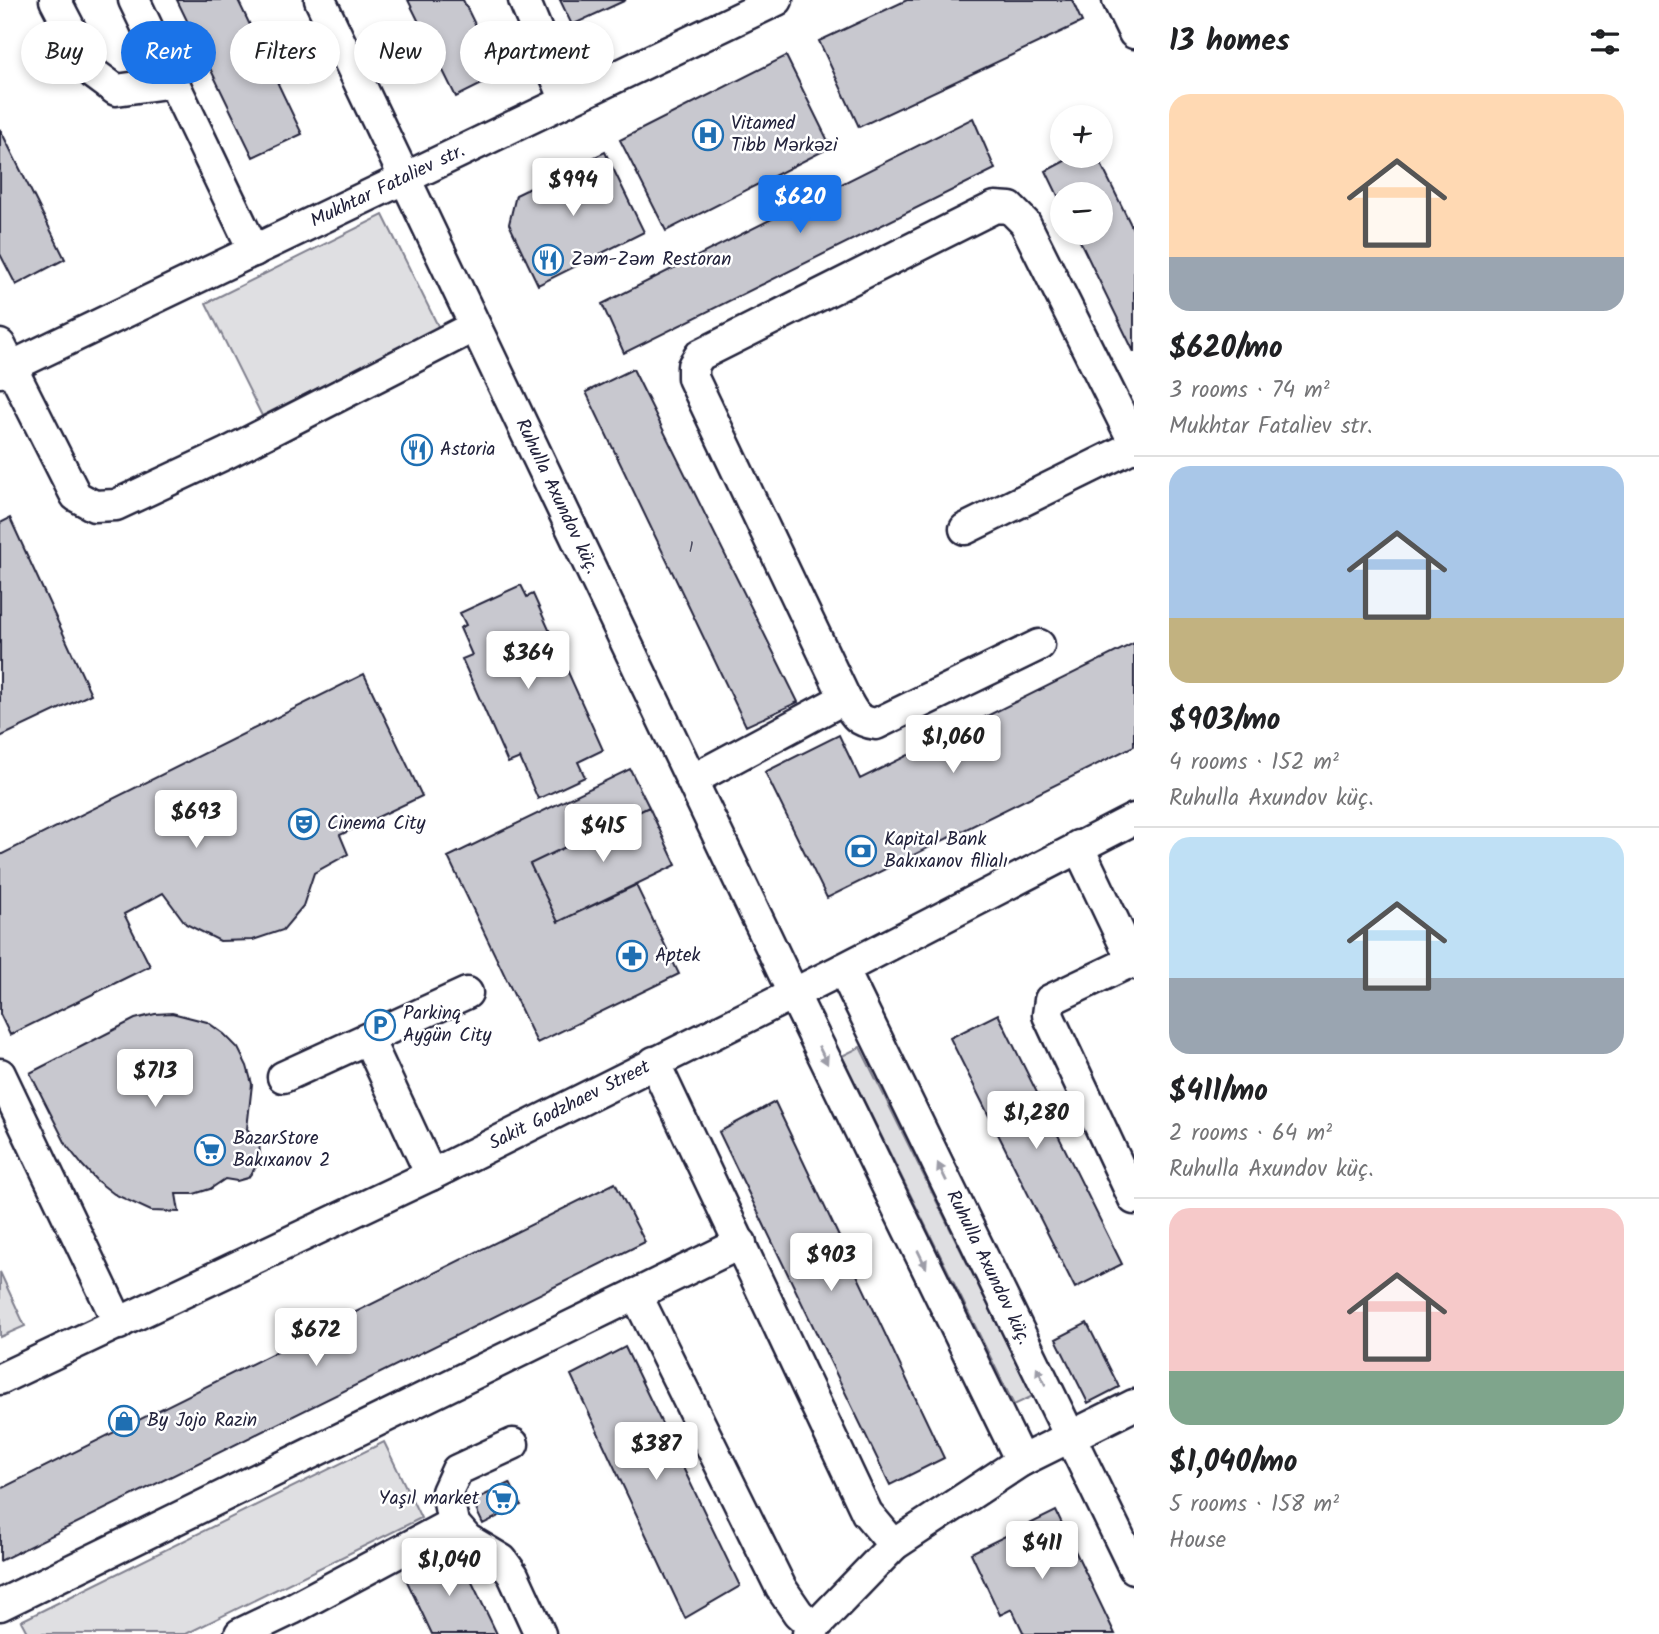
<!DOCTYPE html>
<meta charset="utf-8">
<style>
body{margin:0;font-family:Kalam,sans-serif;background:#f6f6f6;color:#202124;height:100vh;display:flex;flex-direction:column;font-size:26px;white-space:nowrap}
*{box-sizing:border-box;margin:0}
p{font-size:23px;color:#757577}
.icon{flex:none;width:38px;height:38px;fill:none;stroke:currentColor;stroke-width:2;stroke-linecap:round;stroke-linejoin:round}
.map{position:relative;flex:1;overflow:hidden}
.sheet{display:flex;flex-direction:column;background:#fff;width:525px}
.sheet>*{flex:none}
.top-card{position:absolute;left:21px;top:21px;width:665px;height:63px;display:flex;gap:14px}
.buttons{position:absolute;left:1050px;top:105px;display:grid;gap:14px}
.buttons a{display:grid;place-items:center;width:63px;height:63px;border-radius:50%;background:#fff;box-shadow:0 4px 10px #0003;font-size:35px}
.price{position:absolute;translate:-50% -60px;padding:0 16px;border-radius:7px;background:#fff;color:#222;font-size:23px;line-height:46px;filter:drop-shadow(0 2px 4px #0008)}
.price::after{content:'';position:absolute;left:50%;top:42px;width:21px;height:16px;margin-left:-10px;background:inherit;clip-path:polygon(0 0,100% 0,50% 100%)}
.price.active{background:#1a73e8;color:#fff}
ul{padding:0;list-style:none}
li{display:grid;align-content:center;gap:14px;height:371px;padding:0 35px}
li+li{border-top:2px solid #e0e0e0}
li span{display:grid;place-items:center;height:217px;border-radius:21px;color:#555}
li>.icon{margin-inline-start:auto}
span .icon{width:126px;height:126px;fill:#fffc;stroke-width:1}
li b{font-size:30px}
h2{display:flex;justify-content:space-between;align-items:center;height:84px;padding:0 35px;font-size:30px}
.tag{padding:0 24px;border-radius:32px;background:#fff;box-shadow:0 4px 10px #0003;font-size:24px;line-height:63px}
.tag.active{background:#1a73e8;color:#fff}
main{display:flex;flex:1;min-height:0}
.map>svg:first-child{display:block}
.green{fill:#dfdfe2;stroke:#80808e;stroke-width:2}
.building{fill:#c8c8cf;stroke:#22223b;stroke-width:2}
.lines{fill:none;stroke-linecap:round;stroke-linejoin:round}
.minor-casing{stroke:#22223b;stroke-width:35}
.minor{stroke:#fff;stroke-width:30}
.oneway{fill:#9c9ca7}
.labels{text-anchor:middle;dominant-baseline:central;stroke-width:5;stroke-linejoin:round;paint-order:stroke}
.number-label{font-size:16px;fill:#4c4c60}
.poi-label{font-size:19px;fill:#22223b;stroke:#fff;text-anchor:start}
.street-label{font-size:19px;fill:#22223b;stroke:#fff}
</style>
<main>
<div class="map">
<svg width="1134" height="1634" viewBox="0 0 1134 1634">
<rect width="100%" height="100%" fill="#fff"/>
<filter id="ink" filterUnits="userSpaceOnUse"><feTurbulence type="fractalNoise" baseFrequency=".0143" numOctaves="2"/><feDisplacementMap in="SourceGraphic" scale="14" xChannelSelector="R" yChannelSelector="G"/><feConvolveMatrix kernelMatrix="1 2 1 2 8 2 1 2 1" color-interpolation-filters="sRGB"/></filter>
<g filter="url(#ink)">
<path class="green" d="M383,215L439,328L262,416L206,303Z
M860,1047L1033,1396L1014,1405L842,1056Z
M0,1272L25,1326L0,1337Z
M384,1442L421,1518L186,1634H28L21,1621Z"/>
<path class="building" d="M177,0H238L302,134L253,157Z
M408,0H463L500,75L456,97Z
M560,0H626L572,25Z
M907,0H1072L1082,22L859,127L819,41Z
M786,56L831,147L666,231L620,140Z
M973,118L995,169L624,353L602,304Z
M0,129L65,259L16,285L0,254Z
M605,152L644,232L538,285L509,224L516,195Z
M1074,156H1097L1134,231V352L1076,233H1101V194H1062V204L1046,171Z
M633,369L798,702L746,726L586,392Z
M10,518L91,694L0,737V523Z
M521,585L527,597L533,594L603,750L578,762L585,777L538,799L520,758L508,763L462,659L472,655L460,628L466,625L460,613Z
M1134,643V746L827,898L765,772L839,735L860,779Z
M364,674L422,796L340,835L348,854L314,873L303,906L283,930L253,940L220,941L186,924L163,893L124,914L150,966L10,1035L0,1014V855Z
M630,769L649,807L530,864L558,922L636,885L679,974L537,1043L448,857Z
M649,807L676,865L558,922L530,864Z
M172,1013L207,1022L224,1034L238,1048L247,1066L252,1084L247,1129L259,1141L260,1154L258,1164L248,1178L237,1181L225,1179L210,1189L194,1194H176L179,1212L151,1211L114,1194L96,1180L83,1166L67,1146L30,1073L135,1019L155,1014Z
M998,1014L1122,1264L1075,1288L950,1038Z
M775,1102L944,1458L890,1485L719,1132Z
M615,1183L645,1242L0,1561V1489Z
M1087,1323L1119,1387L1088,1403L1056,1339Z
M625,1347L740,1586L685,1618L571,1375Z
M510,1483L521,1505L483,1524L472,1501Z
M1056,1511L1115,1634H1024L1012,1609L1000,1615L971,1553Z
M456,1549L497,1634H432L404,1575Z"/>
<g class="lines">
<g class="minor-casing">
<g id="minor">
<path d="M55,0L93,73L116,90L174,82"/>
<path d="M134,0L254,251"/>
<path id="s1" d="M320,0L793,993L1021,1461"/>
<path d="M524,0L566,101"/>
<path d="M1118,0L1134,33"/>
<path d="M0,345L76,496L94,506L116,505L227,453L475,326"/>
<path id="s2" d="M0,372L777,0"/>
<path d="M965,529L1134,446"/>
<path d="M1039,645L876,724C856,721 854,714 845,698L693,378V366L700,355L995,207L1010,208L1025,223L1134,442"/>
<path d="M692,780L845,698"/>
<path d="M1078,846L1134,964"/>
<path d="M1132,961L1050,1000L1048,1015L1134,1199"/>
<path id="s3" d="M843,969L1134,1568"/>
<path d="M368,1039L431,1175"/>
<path d="M654,1062L867,1513L894,1545"/>
<path d="M0,1074L119,1324"/>
<path d="M283,1077L467,993"/>
<path d="M636,1294L781,1588L798,1613L813,1627"/>
<path id="s4" d="M0,1379L431,1175L843,969L1134,819"/>
<path d="M513,1444L457,1470L447,1492L453,1523L467,1539L502,1560L513,1575L540,1634"/>
<path d="M0,1605L741,1243"/>
<path d="M240,1634L292,1609L453,1523"/>
<path d="M808,1634L894,1545L1021,1461L1134,1405"/>
</g>
</g>
<use href="#minor" class="minor"/>
</g>
<defs><path id="oneway-solid" d="M-6-.8H1V-3.2L6.5 0L1 3.2V.8H-6Z" transform="scale(1.75)"/></defs>
<g class="oneway">
<use href="#oneway-solid" transform="translate(823 1055) rotate(64)"/>
<use href="#oneway-solid" transform="translate(942 1172) rotate(-116)"/>
<use href="#oneway-solid" transform="translate(922 1259) rotate(64)"/>
<use href="#oneway-solid" transform="translate(1041 1376) rotate(-116)"/>
</g>
</g>
<defs>
<g id="hospital-ring" transform="scale(1.575)"><circle r="9.5" fill="#fff" stroke="#1f6fb2" stroke-width="1.5"/><path d="M-5-5h3v3.5h4V-5h3V5h-3V1.5h-4V5h-3Z" fill="#1f6fb2"/></g>
<g id="restaurant-ring" transform="scale(1.575)"><circle r="9.5" fill="#fff" stroke="#1f6fb2" stroke-width="1.5"/><path d="M-5-6h1v4h1v-4h1v4h1v-4h1v5L-1.5 .5V6h-2V.5L-5-1ZM5-6V6H3V1.5H1.5Q1.5-4 5-6Z" fill="#1f6fb2"/></g>
<g id="theatre-ring" transform="scale(1.575)"><circle r="9.5" fill="#fff" stroke="#1f6fb2" stroke-width="1.5"/><path d="M-5-5.5Q0-4 5-5.5V0Q5 5 0 6Q-5 5-5 0ZM-3.3-2.5H-1v1.5H-3.3ZM1-2.5H3.3v1.5H1ZM-2.8 1Q0 5.5 2.8 1Z" fill="#1f6fb2"/></g>
<g id="bank-ring" transform="scale(1.575)"><circle r="9.5" fill="#fff" stroke="#1f6fb2" stroke-width="1.5"/><path d="M-6-4H6V4H-6ZM0-2.3a2.3 2.3 0 1 0 0 4.6a2.3 2.3 0 1 0 0-4.6Z" fill="#1f6fb2"/></g>
<g id="pharmacy-ring" transform="scale(1.575)"><circle r="9.5" fill="#fff" stroke="#1f6fb2" stroke-width="1.5"/><path d="M-2-6h4v4h4v4h-4v4h-4v-4h-4v-4h4Z" fill="#1f6fb2"/></g>
<g id="parking-ring" transform="scale(1.575)"><circle r="9.5" fill="#fff" stroke="#1f6fb2" stroke-width="1.5"/><path d="M-3.5-5.5H1a3.5 3.5 0 0 1 0 7H-1V5.5H-3.5ZM-1-3.4V-.6H.8a1.4 1.4 0 0 0 0-2.8Z" fill="#1f6fb2"/></g>
<g id="supermarket-ring" transform="scale(1.575)"><circle r="9.5" fill="#fff" stroke="#1f6fb2" stroke-width="1.5"/><path d="M-6-5.5h2.5l.6 2H6L4.5 2H-2.5L-4.4-4H-6ZM-1.5 3.2a1.3 1.3 0 1 0 .1 0ZM3 3.2a1.3 1.3 0 1 0 .1 0Z" fill="#1f6fb2"/></g>
<g id="shop-ring" transform="scale(1.575)"><circle r="9.5" fill="#fff" stroke="#1f6fb2" stroke-width="1.5"/><path d="M-5-2.5h2.3a2.7 3.5 0 0 1 5.4 0H5L5.5 6h-11ZM-1.5-2.5h3a1.5 2.3 0 0 0-3 0Z" fill="#1f6fb2"/></g>
</defs>
<g fill-rule="evenodd">
<use href="#hospital-ring" x="708" y="135"/>
<use href="#restaurant-ring" x="548" y="260"/>
<use href="#restaurant-ring" x="417" y="450"/>
<use href="#theatre-ring" x="304" y="824"/>
<use href="#bank-ring" x="861" y="851"/>
<use href="#pharmacy-ring" x="632" y="956"/>
<use href="#parking-ring" x="380" y="1025"/>
<use href="#supermarket-ring" x="210" y="1150"/>
<use href="#shop-ring" x="124" y="1421"/>
<use href="#supermarket-ring" x="502" y="1499"/>
</g>
<g class="labels">
<g class="number-label">
<text x="691" y="547">1</text>
</g>
<g class="poi-label">
<text x="731" y="124">Vitamed<tspan x="731" dy="22">Tibb Mərkəzi</tspan></text>
<text x="571" y="260">Zəm-Zəm Restoran</text>
<text x="440" y="450">Astoria</text>
<text x="327" y="824">Cinema City</text>
<text x="884" y="840">Kapital Bank<tspan x="884" dy="22">Bakıxanov filialı</tspan></text>
<text x="655" y="956">Aptek</text>
<text x="403" y="1014">Parkinq<tspan x="403" dy="22">Aygün City</tspan></text>
<text x="233" y="1139">BazarStore<tspan x="233" dy="22">Bakıxanov 2</tspan></text>
<text x="147" y="1421">By Jojo Razin</text>
<text x="479" y="1499" text-anchor="end">Yaşıl market</text>
</g>
<g class="street-label">
<text stroke="none"><textPath href="#s2" startOffset="430">Mukhtar Fataliev str.</textPath></text>
<text stroke="none"><textPath href="#s1" startOffset="550">Ruhulla Axundov küç.</textPath></text>
<text stroke="none"><textPath href="#s4" startOffset="632">Sakit Godzhaev Street</textPath></text>
<text stroke="none"><textPath href="#s3" startOffset="332">Ruhulla Axundov küç.</textPath></text>
</g>
</g>
</svg>
<div class="buttons">
<a>+</a>
<a>−</a>
</div>
<b class="price" style="left:573px;top:218px">$994</b>
<b class="price active" style="left:800px;top:235px">$620</b>
<b class="price" style="left:528px;top:691px">$364</b>
<b class="price" style="left:953px;top:775px">$1,060</b>
<b class="price" style="left:196px;top:850px">$693</b>
<b class="price" style="left:603px;top:864px">$415</b>
<b class="price" style="left:155px;top:1109px">$713</b>
<b class="price" style="left:1036px;top:1151px">$1,280</b>
<b class="price" style="left:831px;top:1293px">$903</b>
<b class="price" style="left:316px;top:1368px">$672</b>
<b class="price" style="left:656px;top:1482px">$387</b>
<b class="price" style="left:1042px;top:1581px">$411</b>
<b class="price" style="left:449px;top:1598px">$1,040</b>
<div class="top-card">
<a class="tag">Buy</a>
<a class="tag active">Rent</a>
<a class="tag">Filters</a>
<a class="tag">New</a>
<a class="tag">Apartment</a>
</div>
</div>
<section class="sheet">
<h2>13 homes<svg class="icon" aria-label="filters" viewBox="0 0 24 24"><path d="M4 7h16M4 17h16"/><circle cx="9" cy="7" r="2"/><circle cx="15" cy="17" r="2"/></svg></h2>
<ul>
<li><span style="background:linear-gradient(#ffd9b3 75%,#9aa5b1 0)"><svg class="icon" aria-label="home" viewBox="0 0 24 24"><path d="M3 11l9-7 9 7M6 9v11h12V9"/></svg></span><div><b>$620/mo</b><p>3 rooms · 74 m²</p><p>Mukhtar Fataliev str.</p></div></li>
<li><span style="background:linear-gradient(#a9c7e8 70%,#c2b280 0)"><svg class="icon" aria-label="home" viewBox="0 0 24 24"><path d="M3 11l9-7 9 7M6 9v11h12V9"/></svg></span><div><b>$903/mo</b><p>4 rooms · 152 m²</p><p>Ruhulla Axundov küç.</p></div></li>
<li><span style="background:linear-gradient(#bfe0f5 65%,#9aa5b1 0)"><svg class="icon" aria-label="home" viewBox="0 0 24 24"><path d="M3 11l9-7 9 7M6 9v11h12V9"/></svg></span><div><b>$411/mo</b><p>2 rooms · 64 m²</p><p>Ruhulla Axundov küç.</p></div></li>
<li><span style="background:linear-gradient(#f6c9c9 75%,#7fa58c 0)"><svg class="icon" aria-label="home" viewBox="0 0 24 24"><path d="M3 11l9-7 9 7M6 9v11h12V9"/></svg></span><div><b>$1,040/mo</b><p>5 rooms · 158 m²</p><p>House</p></div></li>
</ul>
</section>
</main>
